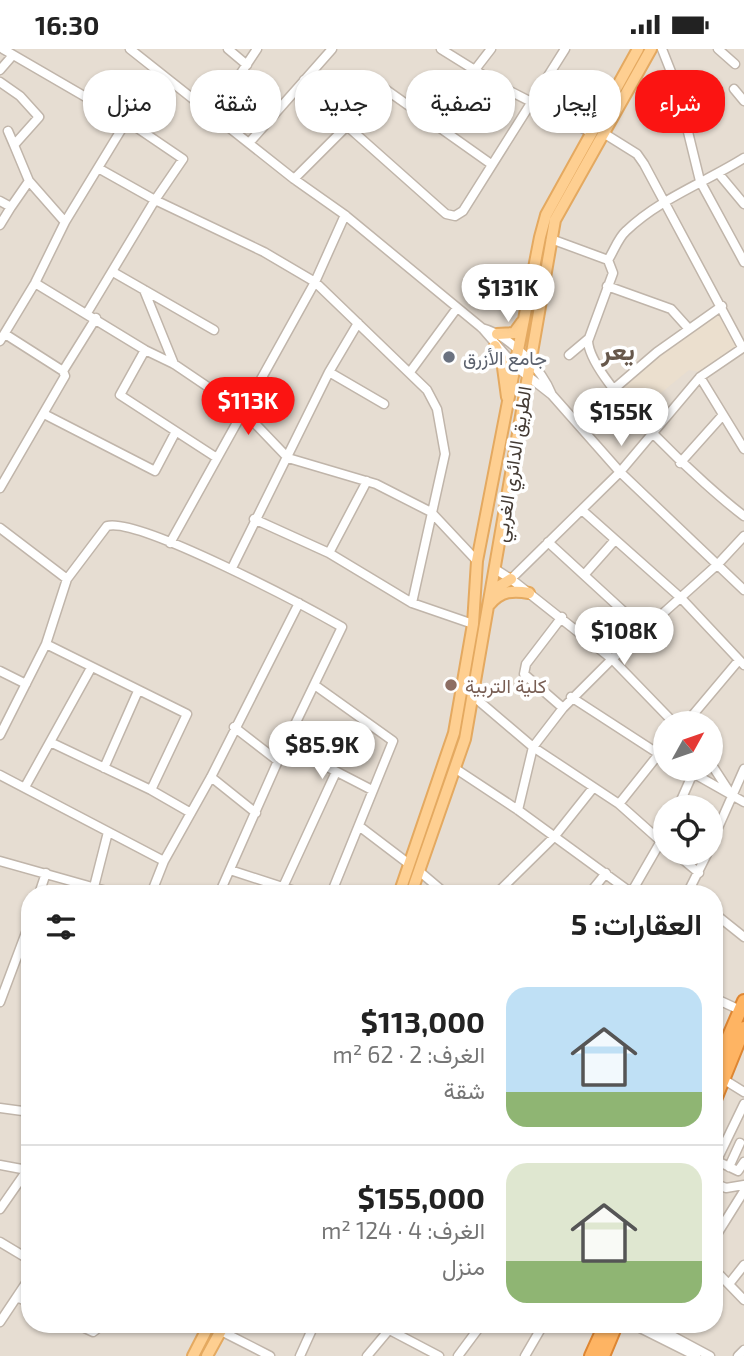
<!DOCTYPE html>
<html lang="ar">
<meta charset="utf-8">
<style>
body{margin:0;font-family:"Exo 2",Vazirmatn,sans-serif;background:#f6f6f6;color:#222;direction:rtl;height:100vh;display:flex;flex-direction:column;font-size:26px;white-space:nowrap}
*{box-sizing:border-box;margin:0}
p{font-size:23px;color:#767676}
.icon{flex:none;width:38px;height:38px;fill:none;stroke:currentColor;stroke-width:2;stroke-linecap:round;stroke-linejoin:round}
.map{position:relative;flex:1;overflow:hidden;direction:ltr}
.panel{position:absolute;left:21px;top:836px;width:702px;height:448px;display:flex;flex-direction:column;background:#fff;border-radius:28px;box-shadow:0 2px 5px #0004;direction:rtl}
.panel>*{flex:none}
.banner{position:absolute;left:21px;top:21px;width:704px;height:63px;direction:rtl;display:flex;gap:14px}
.needle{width:46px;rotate:50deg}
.tools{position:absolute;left:653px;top:662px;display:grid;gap:14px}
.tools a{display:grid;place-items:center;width:70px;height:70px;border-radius:50%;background:#fff;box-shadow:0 2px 5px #0004;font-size:35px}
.price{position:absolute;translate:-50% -60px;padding:0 16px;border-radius:24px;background:#fff;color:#222;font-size:23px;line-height:46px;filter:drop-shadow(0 2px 4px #0008)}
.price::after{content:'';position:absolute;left:50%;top:42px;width:21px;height:16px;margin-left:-10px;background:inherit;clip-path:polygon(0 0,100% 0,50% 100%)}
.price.on{background:#fb1412;color:#fff}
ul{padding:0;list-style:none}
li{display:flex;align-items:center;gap:21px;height:175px;padding:0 21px}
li+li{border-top:2px solid #e0e0e0}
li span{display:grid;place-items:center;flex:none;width:196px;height:140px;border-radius:21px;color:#555}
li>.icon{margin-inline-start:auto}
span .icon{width:84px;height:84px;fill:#fffc;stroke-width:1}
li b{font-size:30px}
h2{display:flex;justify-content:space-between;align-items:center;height:84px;padding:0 21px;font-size:30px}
.tag{padding:0 24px;border-radius:28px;background:#fff;box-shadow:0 2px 5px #0004;font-size:24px;line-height:63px}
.tag.on{background:#fb1412;color:#fff}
.status{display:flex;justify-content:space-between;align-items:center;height:49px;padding:0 35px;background:#fff;direction:ltr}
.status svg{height:19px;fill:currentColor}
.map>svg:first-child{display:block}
.residential{fill:#e6ddd2;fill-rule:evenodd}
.education{fill:#ebdfce}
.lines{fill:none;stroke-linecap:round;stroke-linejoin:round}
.minor-casing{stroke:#c0b5aa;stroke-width:11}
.major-casing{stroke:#e4a960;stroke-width:14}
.highway-casing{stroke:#de8632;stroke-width:16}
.minor{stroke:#fff;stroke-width:8}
.major{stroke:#fecf91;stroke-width:10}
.highway{stroke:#feb463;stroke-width:12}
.worship-dot{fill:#6b7280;stroke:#fff;stroke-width:2.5}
.education-dot{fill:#8d6e63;stroke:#fff;stroke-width:2.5}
.labels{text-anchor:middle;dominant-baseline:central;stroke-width:7;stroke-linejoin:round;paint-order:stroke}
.worship-label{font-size:19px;fill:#5b616d;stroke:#fff;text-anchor:start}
.street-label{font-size:19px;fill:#443b34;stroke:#fff}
.education-label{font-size:19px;fill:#785e54;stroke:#fff;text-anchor:start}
.district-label{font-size:26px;font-weight:bold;fill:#67584b;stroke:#fff}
</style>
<div class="status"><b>16:30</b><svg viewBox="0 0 49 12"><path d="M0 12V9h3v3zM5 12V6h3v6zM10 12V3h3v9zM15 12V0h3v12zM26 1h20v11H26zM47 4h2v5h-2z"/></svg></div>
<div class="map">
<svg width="744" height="1307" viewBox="0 0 744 1307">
<rect width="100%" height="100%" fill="#f2ece4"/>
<path class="residential" d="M0,0H744V1307H0ZM665,674H710V719H665ZM665,758H710V803H665ZM30,845H714V1276H30Z"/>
<path class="education" d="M720,263L738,297L701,323L689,321L639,362L620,340L663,304Z"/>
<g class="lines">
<g class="minor-casing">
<path id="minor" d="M3,0L127,72L183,110L155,151L87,264
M130,0L294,130L345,166L482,279L515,317L552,346
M228,0L247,16
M441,0L502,38L592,84
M662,0L677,38L700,132L744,213
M718,0L735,15
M0,21L13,6
M474,22L491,0
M304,31L347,77L446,165L455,167L463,162L565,0
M0,33L20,47L39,68L14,96L29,132L65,173
M734,40L744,52
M213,66L257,0
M8,82L14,96
M605,85L637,105L644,115L742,298
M249,94L332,0
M744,109C706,133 659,150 626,182C618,189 614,202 608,211L613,224L588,292C590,333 709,441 744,467
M98,119L155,151L264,203L315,233L427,341L437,360L445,405L412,554
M719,125L744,155
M294,130L347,77L378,35L491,115
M0,152L11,158L29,132
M0,176L11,158
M551,190L608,211
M113,223L214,281
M35,234L145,301L174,315L242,361L288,409L376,435L431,463L477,512
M607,237L671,260L689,280
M144,241L174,315
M482,279C509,286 542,320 552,346L620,423L744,541
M0,292L35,234L65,173L157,22
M145,301L120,346L217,409
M569,306L588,290
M63,322L96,269
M329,323L384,355
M410,323L457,259
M700,328L744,400
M615,339L657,303L722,257
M44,365L155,422L175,384
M680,414L722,367
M0,439L65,327L63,322L5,285
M583,462L681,549L744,616
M254,470L329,504L412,554L473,575
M0,479L67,530
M548,493L645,582
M170,494L315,233L345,166
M329,504L367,432
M232,519L329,323L358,274
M495,520L511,530L620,423L700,328L744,298
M584,526L615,491
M511,530L612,610L674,674
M562,568L526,615L524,625L563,659
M46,595L187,665L151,741L191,764
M0,622L26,635
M316,637L393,692L331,845
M473,647L533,698L619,755L665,796
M571,648L665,709
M686,674L739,611
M234,678L278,712
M0,686L46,595L67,530L107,477C139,468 307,558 342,578L285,696L219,845
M50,693L151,741
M285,696L372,741
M710,713L732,747
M104,719L138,642
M684,719L744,753
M456,720L518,761L633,845
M0,726L164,812
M211,728L256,764
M25,738L91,619
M619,755L658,706
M678,758L693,724
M518,761L533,698L563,659L612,610L718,515L744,487
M359,777L409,815
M710,797L744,720
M674,803L699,824
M0,812L117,845
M230,821L304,845
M419,822L446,845
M94,838L108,783
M283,838L336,723
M631,844L665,785
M39,845L46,824
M151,845L164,812L211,728L299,554
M496,845L554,788L593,739
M589,845L606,824
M687,845L708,803
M714,864L744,888
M714,949L740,961
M0,953L30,873
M723,1030L744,1043
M0,1059L30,1063
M25,1062L30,1047
M717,1112L738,1122L744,1113
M0,1116L27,1121
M714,1117L744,1055
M729,1118L740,1094
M714,1134L726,1139L744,1136
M0,1160L30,1117
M714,1190L744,1142
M0,1193L30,1211
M714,1220L744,1251
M729,1235L744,1216
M17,1248L30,1254
M0,1273L30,1228
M78,1276L93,1283L102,1276
M380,1276L439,1307
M634,1276L696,1307
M652,1276L710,1307
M221,1282L270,1307
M300,1307L314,1276
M367,1307L393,1276
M458,1307L481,1276
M525,1307L543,1276
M738,1307L744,1301"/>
</g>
<g class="major-casing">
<path id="major" d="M497,285L514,284L522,273
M495,297L502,311L507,348
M493,549L498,538L511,530
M490,555C501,542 513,541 529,544
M399,845L454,684L473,575L477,512L540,188L546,166L638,0
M411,845L465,690L555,171L651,0
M193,1307L209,1276
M207,1307L224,1276"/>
</g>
<g class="highway-casing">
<path id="highway" d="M714,1022L744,952
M714,1053L744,979
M591,1307L605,1276
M603,1307L616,1276"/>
</g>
<use href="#minor" class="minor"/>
<use href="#major" class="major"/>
<use href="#highway" class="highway"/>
</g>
<circle class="worship-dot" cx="449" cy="308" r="7"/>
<circle class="education-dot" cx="451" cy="636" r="7"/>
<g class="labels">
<g class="worship-label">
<text x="463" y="308">جامع الأزرق</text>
</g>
<g class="street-label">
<text transform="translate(512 415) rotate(-81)">الطريق الدائري الغربي</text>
</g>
<g class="education-label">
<text x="465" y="636">كلية التربية</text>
</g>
<g class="district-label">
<text x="618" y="300">يعر</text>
</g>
</g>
</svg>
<div class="tools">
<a><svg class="needle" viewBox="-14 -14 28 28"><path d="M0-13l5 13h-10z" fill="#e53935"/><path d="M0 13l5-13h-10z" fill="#767676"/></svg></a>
<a><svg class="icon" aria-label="locate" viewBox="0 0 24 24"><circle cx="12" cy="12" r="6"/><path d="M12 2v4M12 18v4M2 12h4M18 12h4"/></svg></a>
</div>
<b class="price" style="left:508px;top:275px">$131K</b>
<b class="price on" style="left:248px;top:388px">$113K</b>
<b class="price" style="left:621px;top:399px">$155K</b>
<b class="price" style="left:624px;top:618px">$108K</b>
<b class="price" style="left:322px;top:732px">$85.9K</b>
<div class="banner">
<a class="tag on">شراء</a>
<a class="tag">إيجار</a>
<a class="tag">تصفية</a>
<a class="tag">جديد</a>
<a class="tag">شقة</a>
<a class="tag">منزل</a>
</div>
<section class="panel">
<h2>العقارات: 5<svg class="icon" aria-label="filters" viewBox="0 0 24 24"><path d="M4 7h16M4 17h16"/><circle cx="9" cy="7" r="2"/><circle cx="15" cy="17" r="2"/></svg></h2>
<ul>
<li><span style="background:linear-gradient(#bfe0f5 75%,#8fb573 0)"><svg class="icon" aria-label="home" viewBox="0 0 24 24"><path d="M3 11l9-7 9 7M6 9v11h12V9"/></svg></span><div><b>$113,000</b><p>الغرف: 2 · 62 m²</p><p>شقة</p></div></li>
<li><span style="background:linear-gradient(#dfe7d0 70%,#8fb573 0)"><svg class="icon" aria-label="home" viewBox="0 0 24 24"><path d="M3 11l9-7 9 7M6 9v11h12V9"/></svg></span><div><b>$155,000</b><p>الغرف: 4 · 124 m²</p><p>منزل</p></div></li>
</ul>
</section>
</div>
